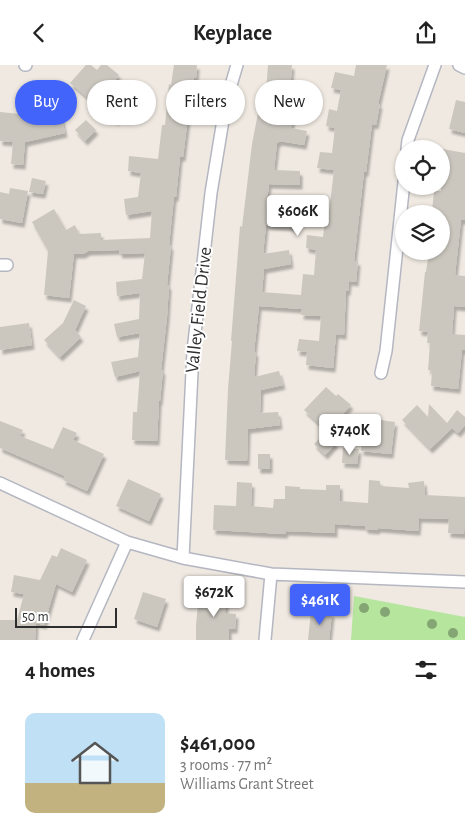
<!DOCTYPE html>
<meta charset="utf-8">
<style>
body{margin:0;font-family:"Alegreya Sans",sans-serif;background:#f6f6f6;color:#222;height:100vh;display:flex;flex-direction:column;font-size:19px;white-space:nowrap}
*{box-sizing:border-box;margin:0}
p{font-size:16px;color:#767676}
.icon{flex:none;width:28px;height:28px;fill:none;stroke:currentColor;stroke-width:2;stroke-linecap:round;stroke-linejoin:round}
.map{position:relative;height:575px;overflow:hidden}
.sheet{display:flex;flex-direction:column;background:#fff;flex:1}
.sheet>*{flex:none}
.guide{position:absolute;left:15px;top:15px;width:435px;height:45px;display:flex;gap:10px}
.buttons{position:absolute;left:395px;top:75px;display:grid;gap:10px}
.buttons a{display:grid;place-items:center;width:55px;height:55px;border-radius:50%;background:#fff;box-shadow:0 1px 4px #0004;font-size:25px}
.scale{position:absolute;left:15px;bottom:12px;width:102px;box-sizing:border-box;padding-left:5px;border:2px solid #2e2e2e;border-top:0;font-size:14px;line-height:18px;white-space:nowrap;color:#2e2e2e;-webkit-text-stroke:4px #fff;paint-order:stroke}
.price{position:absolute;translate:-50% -42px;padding:0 11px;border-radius:5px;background:#fff;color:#222;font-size:16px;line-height:32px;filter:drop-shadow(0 1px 2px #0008)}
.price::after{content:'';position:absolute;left:50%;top:30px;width:15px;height:11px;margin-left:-8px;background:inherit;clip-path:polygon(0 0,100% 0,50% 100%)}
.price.current{background:#4264fb;color:#fff}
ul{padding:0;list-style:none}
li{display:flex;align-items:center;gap:15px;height:125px;padding:0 25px}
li+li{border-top:1px solid #e0e0e0}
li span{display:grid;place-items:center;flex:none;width:140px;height:100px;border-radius:10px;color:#555}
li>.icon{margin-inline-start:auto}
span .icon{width:60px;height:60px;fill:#fffc;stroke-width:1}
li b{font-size:21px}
h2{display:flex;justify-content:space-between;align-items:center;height:60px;padding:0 25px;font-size:21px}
.tag{padding:0 18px;border-radius:22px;background:#fff;box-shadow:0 1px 4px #0004;font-size:18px;line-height:45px}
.tag.current{background:#4264fb;color:#fff}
header{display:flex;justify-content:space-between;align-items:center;height:65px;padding:0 25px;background:#fff;font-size:22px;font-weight:700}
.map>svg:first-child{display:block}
.green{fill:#b6e59e}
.building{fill:#cbc7bf;filter:url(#shadow)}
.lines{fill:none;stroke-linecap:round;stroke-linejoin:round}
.minor-casing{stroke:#b4b7c1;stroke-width:14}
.minor{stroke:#fff;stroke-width:11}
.tree{fill:#84a574}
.labels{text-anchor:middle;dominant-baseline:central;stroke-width:4;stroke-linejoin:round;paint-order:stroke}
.street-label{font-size:19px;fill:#2e2e2e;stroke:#fff}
</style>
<header><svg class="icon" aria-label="back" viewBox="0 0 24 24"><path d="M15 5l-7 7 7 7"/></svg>Keyplace<svg class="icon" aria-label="share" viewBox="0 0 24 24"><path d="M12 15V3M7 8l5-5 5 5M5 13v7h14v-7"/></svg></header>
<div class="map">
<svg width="465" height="575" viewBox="0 0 465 575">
<defs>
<filter id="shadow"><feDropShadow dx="2.5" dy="4.5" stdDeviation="1" flood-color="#0004"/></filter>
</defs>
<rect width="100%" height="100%" fill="#efe9e1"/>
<path class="green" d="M354,531L465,552V575H351Z"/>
<path class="building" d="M86,0H91L97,5L101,0H107L119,10L107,24L129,41L116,56L70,18Z
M174,0H197L196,13H194L190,52H188L183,92H180L176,132H174L169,180L171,181L167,220H169L167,252L161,305H163L160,336H159L157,376L132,375L133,347H137L140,306L115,312L111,297L138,292L140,268L117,272L114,259L139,254L140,228L117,231L116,217L142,214L145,188L120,189L119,185L88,186L83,189H74L69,233L44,230L48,186L32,157L54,144L66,165L75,160L79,169L101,168V175L150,173L152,146L126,150L124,134L138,132L141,108L128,106L129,91L158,94L162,60H165L169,19L171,20Z
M268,0H292L290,27L310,26V39H295L291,63L307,66L304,80L279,76L278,78H277L274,105L300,106V120L269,119L266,144L293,146V162L266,160L263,189L289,185L291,199L264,204L262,227L301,230L303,209L314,210L316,185L306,183L307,170L323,172L325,154L328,155L334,105L317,103L320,87L332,88L335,63L326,61L329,44L337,46L341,25L331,23L335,7L354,11L356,0H387L378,39H380L376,60L372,59L366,107H364L354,196H358L356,217L349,216L348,226H346L344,270L336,269L333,303L306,300L307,287L297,286L299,274L319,276L321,251L301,250L302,244L259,241L254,287H256L254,312L279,306L283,320L261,325L260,348L278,347L280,360L248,364L247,396L225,395L228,324L232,276H231L240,161L242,162L252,79L260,38L265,39Z
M456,35L465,37V68L449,64Z
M59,40L65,68L25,77L23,100L11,99L13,77L0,76V47L20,49Z
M86,55L96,65L85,76L75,65Z
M443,84L465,88V155H461L455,210L465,211V242L454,241L452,269L465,270V285H462L458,324L431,321L432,306L428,305L430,278H427L428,267L419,266L425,207H426L429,186H441V149H439V147L432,146L434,126H441V92Z
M32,113L46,116L43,129L29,127Z
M10,123L28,126L22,158L0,154V127L9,129Z
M74,235L86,241L75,265L81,272L60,292L44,275L63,258Z
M29,258L32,280L0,285V262Z
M326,322L336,331L338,329L351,340L327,366L304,345Z
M429,339L447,358L457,345L465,352V360L458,368L451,362L452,363L430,384L402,355L417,340L428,352Z
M373,354L395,357L391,389L361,386L363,360L372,361Z
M0,356L23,365L20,371L53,384L63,362L77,368L73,375L104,389L87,426L63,415L65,411L0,383Z
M325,368L336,378L325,390L314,379Z
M343,383L359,384L357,399L342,398Z
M258,389H270V404H258Z
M128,414L161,429L149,456L116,441Z
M369,415L380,416V421L409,423L408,418L424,416L425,430L465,432L464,469L448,468L449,454L419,453L418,466L378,463L377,465L365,464V461L335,459V468L286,466L285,469L213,465L214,440L236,441L237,417L252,418L251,441L273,443L274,434H285V421L300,422V424L326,425V420H340V436L368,438Z
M61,483L87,495L72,527L56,519L44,560L36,558L35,575H0V555H17L24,529L11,527L14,510L40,515L52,490L57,492Z
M143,527L166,534L157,562L134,554Z
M199,528L227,530L225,548L236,549L235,564H229V575H196V560Z
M311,546L332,548L329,575H308Z"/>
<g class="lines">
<g class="minor-casing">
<path id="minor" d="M25,0H26
M459,0L465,3
M407,84L408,75L435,0
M0,200H7
M381,308L386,286L404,117
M0,418L127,477L183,493L271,509L465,517
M183,493L193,286L211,128L226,37L237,0
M83,575L127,477
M265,575L271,509"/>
</g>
<use href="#minor" class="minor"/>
</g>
<g class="tree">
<circle cx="364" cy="543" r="5"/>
<circle cx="385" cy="547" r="5"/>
<circle cx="432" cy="559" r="5"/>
<circle cx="453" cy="568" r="5"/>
</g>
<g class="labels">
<g class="street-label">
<text transform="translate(199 245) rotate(-84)">Valley Field Drive</text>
</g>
</g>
</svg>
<div class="buttons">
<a><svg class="icon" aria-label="locate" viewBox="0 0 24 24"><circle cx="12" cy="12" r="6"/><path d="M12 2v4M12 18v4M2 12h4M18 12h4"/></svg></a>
<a><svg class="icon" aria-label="layers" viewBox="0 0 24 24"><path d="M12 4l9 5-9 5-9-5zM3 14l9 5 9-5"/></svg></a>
</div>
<div class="scale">50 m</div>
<b class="price" style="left:298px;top:172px">$606K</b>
<b class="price" style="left:350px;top:391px">$740K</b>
<b class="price" style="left:214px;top:553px">$672K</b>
<b class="price current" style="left:320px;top:561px">$461K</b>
<div class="guide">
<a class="tag current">Buy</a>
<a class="tag">Rent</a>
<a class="tag">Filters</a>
<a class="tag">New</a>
</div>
</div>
<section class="sheet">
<h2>4 homes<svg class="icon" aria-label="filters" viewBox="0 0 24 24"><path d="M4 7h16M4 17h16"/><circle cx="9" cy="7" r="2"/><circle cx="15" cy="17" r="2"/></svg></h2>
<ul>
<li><span style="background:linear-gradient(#bfe0f5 70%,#c2b280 0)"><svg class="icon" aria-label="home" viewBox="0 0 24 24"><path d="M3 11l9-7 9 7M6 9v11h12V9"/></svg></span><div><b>$461,000</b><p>3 rooms · 77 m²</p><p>Williams Grant Street</p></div></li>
</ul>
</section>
